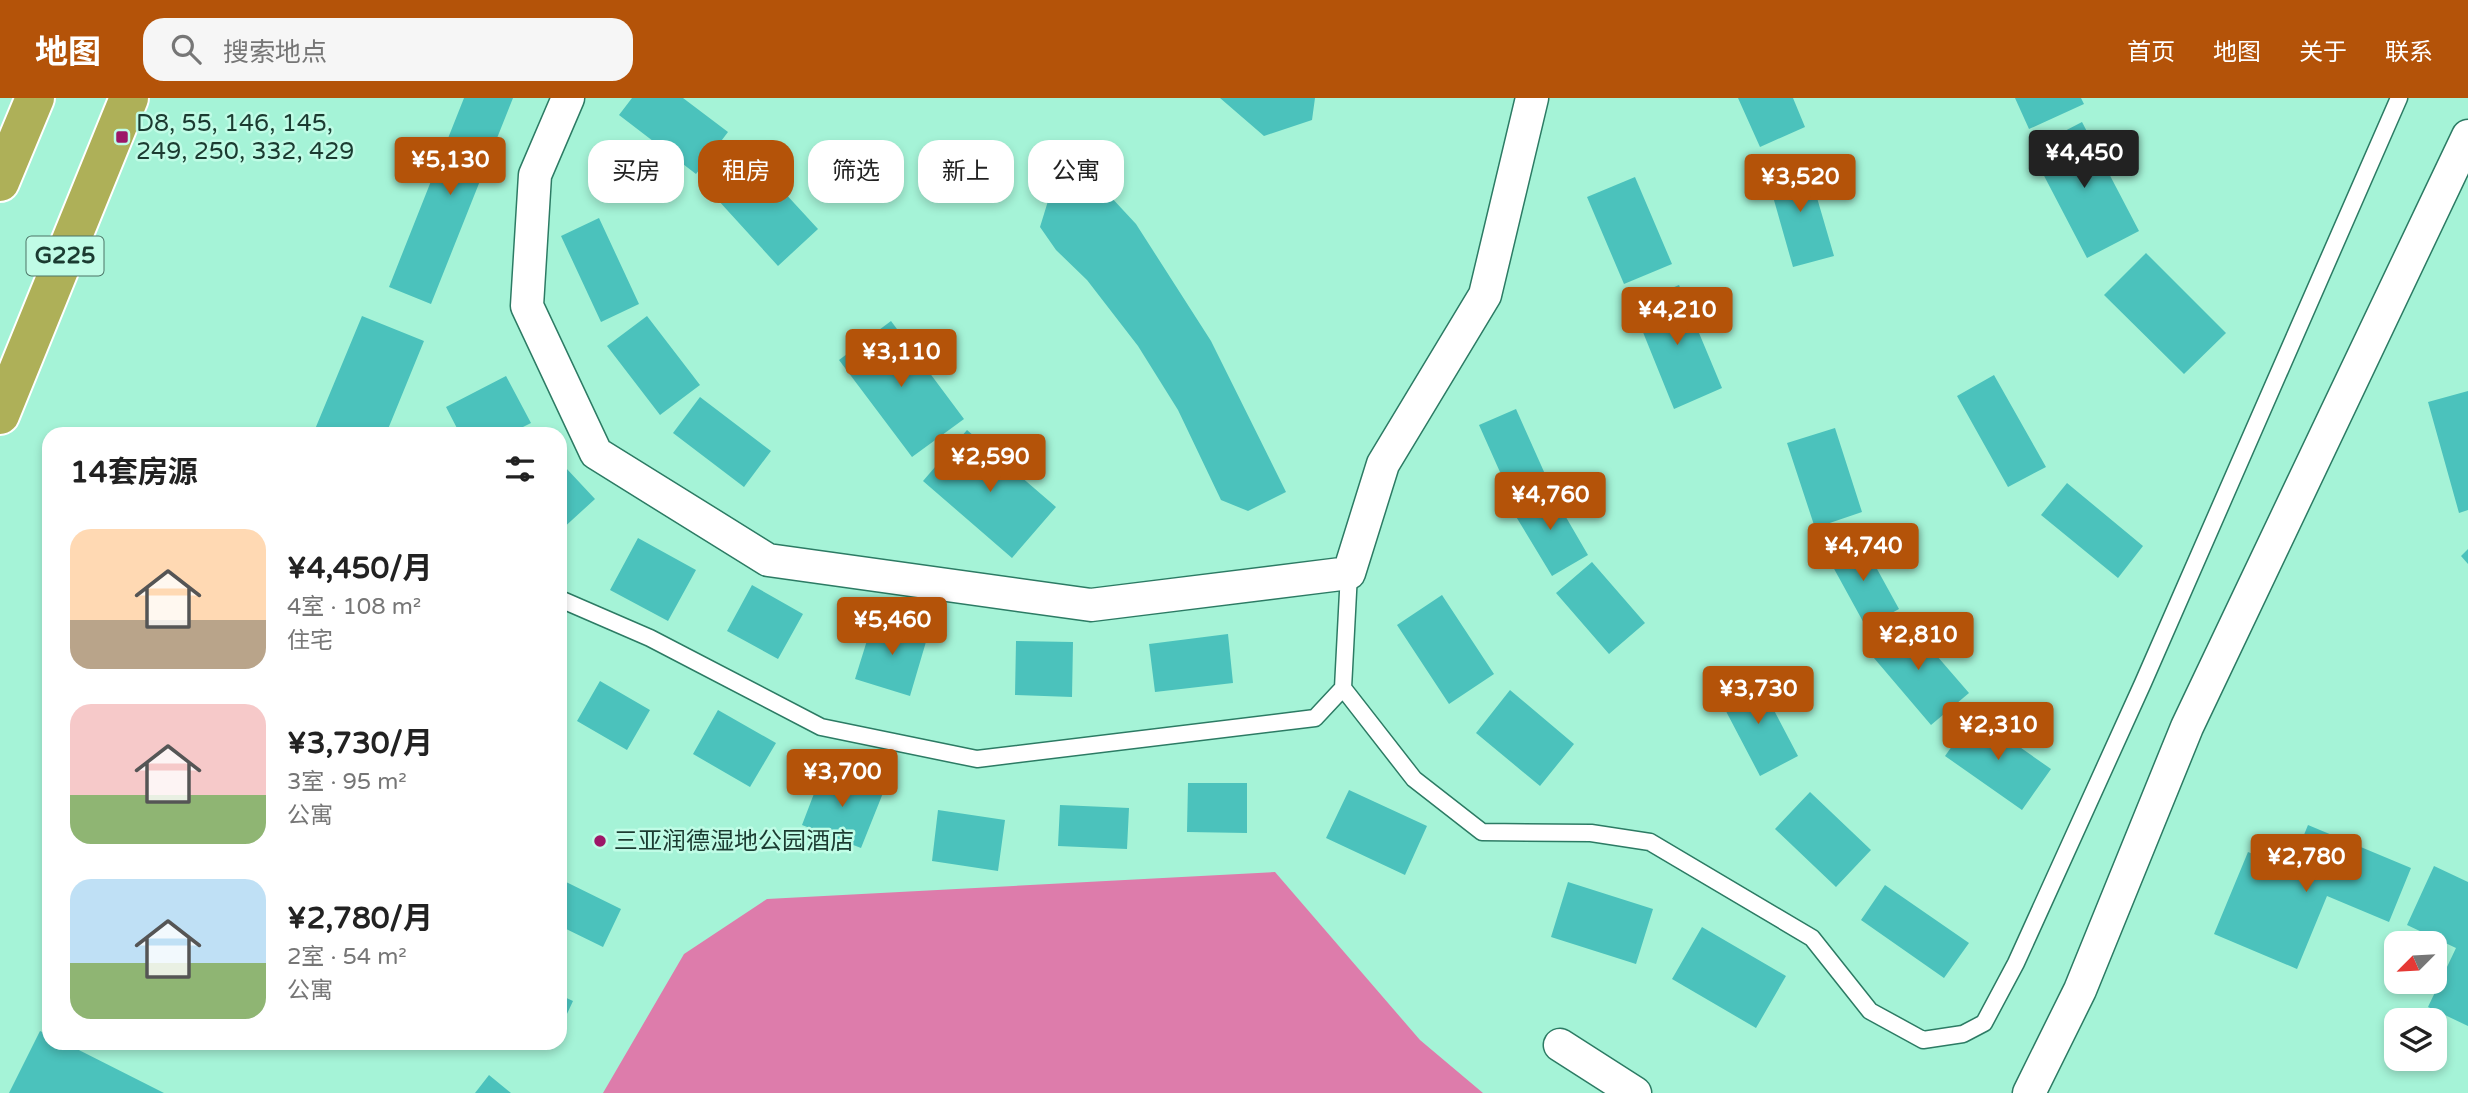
<!DOCTYPE html>
<html lang="zh">
<meta charset="utf-8">
<style>
body{margin:0;font-family:"Varela Round","Noto Sans SC",sans-serif;background:#f6f6f6;color:#222;height:100vh;display:flex;flex-direction:column;font-size:26px;white-space:nowrap}
*{box-sizing:border-box;margin:0}
p{font-size:23px;color:#767676}
.icon{flex:none;width:38px;height:38px;fill:none;stroke:currentColor;stroke-width:2;stroke-linecap:round;stroke-linejoin:round}
.map{position:relative;flex:1;overflow:hidden}
.details{position:absolute;left:42px;top:329px;width:525px;height:623px;display:flex;flex-direction:column;background:#fff;border-radius:21px;box-shadow:0 4px 10px #0003}
.details>*{flex:none}
.hud{position:absolute;left:588px;top:42px;width:665px;height:63px;display:flex;gap:14px}
.needle{width:46px;rotate:246deg}
.tools{position:absolute;left:2384px;top:833px;display:grid;gap:14px}
.tools a{display:grid;place-items:center;width:63px;height:63px;border-radius:14px;background:#fff;box-shadow:0 4px 10px #0003;font-size:35px}
.price{position:absolute;translate:-50% -60px;padding:0 16px;border-radius:7px;background:#b45309;color:#fff;font-size:23px;line-height:46px;filter:drop-shadow(0 2px 4px #0008)}
.price::after{content:'';position:absolute;left:50%;top:42px;width:21px;height:16px;margin-left:-10px;background:inherit;clip-path:polygon(0 0,100% 0,50% 100%)}
.price.current{background:#222;color:#fff}
ul{padding:0;list-style:none}
li{display:flex;align-items:center;gap:21px;height:175px;padding:0 28px}
li span{display:grid;place-items:center;flex:none;width:196px;height:140px;border-radius:21px;color:#555}
li>.icon{margin-inline-start:auto}
span .icon{width:84px;height:84px;fill:#fffc;stroke-width:1}
li b{font-size:30px}
h2{display:flex;justify-content:space-between;align-items:center;height:84px;padding:0 28px;font-size:30px}
.tag{padding:0 24px;border-radius:21px;background:#fff;box-shadow:0 4px 10px #0003;font-size:24px;line-height:63px}
.tag.current{background:#b45309;color:#fff}
header{display:flex;align-items:center;gap:42px;box-sizing:border-box;height:98px;padding:0 35px;background:#b45309;color:#fff}
header strong{font-size:33px}
nav{display:flex;gap:38px;margin-inline-start:auto;font-size:24px}
.search{width:490px;height:63px;background:#f6f6f6;display:flex;align-items:center;gap:18px;box-sizing:border-box;padding:0 24px;border-radius:21px;color:#767676;font-size:26px}
.map>svg:first-child{display:block}
.forest{fill:#dd7cab}
.building{fill:#4bc2bc}
.lines{fill:none;stroke-linecap:round;stroke-linejoin:round}
.service-casing{stroke:#2c7b64;stroke-width:19}
.minor-casing{stroke:#2c7b64;stroke-width:35}
.trunk-casing{stroke:#fff;stroke-width:42}
.service{stroke:#fff;stroke-width:16}
.minor{stroke:#fff;stroke-width:32}
.trunk{stroke:#aeb058;stroke-width:38}
.poi-dot{fill:#9d1667;stroke:#c0fce6;stroke-width:2.5}
.labels{text-anchor:middle;dominant-baseline:central;stroke-width:5;stroke-linejoin:round;paint-order:stroke}
.shield{fill:#c0fce6;stroke:#4c7567;stroke-width:2}
.shield-label{font-size:23px;font-weight:bold;fill:#1b3b31}
.poi-label{font-size:24px;fill:#1b3b31;stroke:#c0fce6;text-anchor:start}
</style>
<header>
<strong>地图</strong>
<div class="search"><svg class="icon" aria-label="search" viewBox="0 0 24 24"><circle cx="10" cy="10" r="6"/><path d="M15 15l6 6"/></svg>搜索地点</div>
<nav><a>首页</a><a>地图</a><a>关于</a><a>联系</a></nav>
</header>
<div class="map">
<svg width="2468" height="995" viewBox="0 0 2468 995">
<rect width="100%" height="100%" fill="#a5f3d7"/>
<path class="forest" d="M1275,774L1420,942L1483,995H603L684,856L767,801Z"/>
<path class="building" d="M464,0H513L431,206L389,189Z
M632,0H683L728,34L696,76L619,17Z
M1220,0H1315L1312,22L1264,38Z
M1738,0H1793L1805,29L1760,49Z
M2015,0H2081L2084,6L2029,31Z
M2082,24L2139,133L2087,160L2030,51Z
M746,53L818,131L778,168L707,90Z
M1806,62L1834,158L1793,169L1766,74Z
M1084,70L1136,126L1211,243L1286,394L1248,413L1221,402L1178,312L1138,248L1087,182L1056,152L1040,129L1052,90Z
M1635,79L1672,166L1624,186L1587,99Z
M599,120L639,206L601,224L561,138Z
M2146,155L2226,235L2184,276L2104,197Z
M1679,187L1722,290L1674,311L1632,207Z
M362,218L424,243L386,336H313Z
M647,218L700,287L660,317L607,248Z
M891,223L964,321L912,359L839,262Z
M1994,277L2046,369L2008,389L1957,298Z
M506,278L531,325L509,336H460L446,309Z
M2468,293V412L2459,415L2428,304Z
M700,299L771,353L744,389L673,335Z
M1516,311L1545,376L1508,392L1479,327Z
M1835,330L1862,414L1815,430L1787,345Z
M967,332L1056,409L1012,460L923,383Z
M566,370L595,401L560,433V375Z
M2067,385L2143,448L2118,480L2041,417Z
M1549,390L1588,457L1552,478L1512,412Z
M638,440L696,472L668,523L610,492Z
M1860,440L1899,511L1866,529L1827,458Z
M2468,451V466L2461,458Z
M1592,464L1645,525L1609,556L1556,495Z
M752,487L803,516L778,561L727,533Z
M1442,497L1494,576L1449,606L1397,527Z
M874,520L928,537L910,598L855,581Z
M1905,521L1969,595L1931,627L1868,553Z
M1228,536L1233,585L1155,594L1149,546Z
M1016,543L1073,544L1072,599L1015,597Z
M1756,578L1798,658L1760,678L1718,598Z
M600,583L650,612L627,652L577,623Z
M1510,592L1574,646L1540,688L1476,635Z
M718,612L776,645L750,689L693,656Z
M1974,617L2051,671L2022,712L1945,658Z
M823,672L883,695L861,750L802,727Z
M1188,685H1247V735L1187,734Z
M1349,692L1427,728L1405,777L1326,740Z
M1810,694L1871,752L1836,789L1775,731Z
M1060,707L1129,710L1127,751L1058,748Z
M938,712L1005,722L998,773L932,763Z
M2308,727L2411,770L2389,824L2327,798L2297,871L2214,836L2248,754L2290,771Z
M2434,768L2468,784V928L2428,909L2456,850L2407,827Z
M560,781L621,811L603,849L560,828Z
M1568,784L1653,811L1636,866L1551,839Z
M1885,787L1969,845L1944,880L1861,822Z
M1702,829L1786,878L1756,930L1672,881Z
M560,897L573,903L560,931Z
M40,933L49,937V945H65L164,995H9Z
M489,977L511,995H475Z"/>
<g class="lines">
<g class="service-casing">
<path id="service" d="M560,501L650,540L821,629L977,661L1315,620L1343,590L1349,475
M1343,590L1414,681L1482,734L1591,735L1650,744L1812,840L1870,913L1923,942L1963,936L1984,925L2016,865L2143,585L2399,0"/>
</g>
<g class="minor-casing">
<path id="minor" d="M568,0L535,77L527,208L596,355L768,462L1091,507L1349,475L1383,366L1485,197L1532,0
M1560,947L1635,995
M2029,995L2080,892L2187,629L2468,38"/>
</g>
<g class="trunk-casing">
<path id="trunk" d="M0,84L35,0
M0,317L129,0"/>
</g>
<use href="#service" class="service"/>
<use href="#minor" class="minor"/>
<use href="#trunk" class="trunk"/>
</g>
<g class="poi-dot">
<rect x="115" y="32" width="14" height="14" rx="3.5"/>
<circle cx="600" cy="743" r="7"/>
</g>
<g class="labels">
<rect class="shield" x="26.5" y="138.5" width="77" height="39" rx="5"/>
<g class="shield-label">
<text x="65" y="158">G225</text>
</g>
<g class="poi-label">
<text x="136" y="25">D8, 55, 146, 145,<tspan x="136" dy="28">249, 250, 332, 429</tspan></text>
<text x="614" y="743">三亚润德湿地公园酒店</text>
</g>
</g>
</svg>
<div class="tools">
<a><svg class="needle" viewBox="-14 -14 28 28"><path d="M0-13l5 13h-10z" fill="#e53935"/><path d="M0 13l5-13h-10z" fill="#767676"/></svg></a>
<a><svg class="icon" aria-label="layers" viewBox="0 0 24 24"><path d="M12 4l9 5-9 5-9-5zM3 14l9 5 9-5"/></svg></a>
</div>
<b class="price current" style="left:2084px;top:92px">¥4,450</b>
<b class="price" style="left:450px;top:99px">¥5,130</b>
<b class="price" style="left:1800px;top:116px">¥3,520</b>
<b class="price" style="left:1677px;top:249px">¥4,210</b>
<b class="price" style="left:901px;top:291px">¥3,110</b>
<b class="price" style="left:990px;top:396px">¥2,590</b>
<b class="price" style="left:1550px;top:434px">¥4,760</b>
<b class="price" style="left:1863px;top:485px">¥4,740</b>
<b class="price" style="left:892px;top:559px">¥5,460</b>
<b class="price" style="left:1918px;top:574px">¥2,810</b>
<b class="price" style="left:1758px;top:628px">¥3,730</b>
<b class="price" style="left:1998px;top:664px">¥2,310</b>
<b class="price" style="left:842px;top:711px">¥3,700</b>
<b class="price" style="left:2306px;top:796px">¥2,780</b>
<div class="hud">
<a class="tag">买房</a>
<a class="tag current">租房</a>
<a class="tag">筛选</a>
<a class="tag">新上</a>
<a class="tag">公寓</a>
</div>
<section class="details">
<h2>14套房源<svg class="icon" aria-label="filters" viewBox="0 0 24 24"><path d="M4 7h16M4 17h16"/><circle cx="9" cy="7" r="2"/><circle cx="15" cy="17" r="2"/></svg></h2>
<ul>
<li><span style="background:linear-gradient(#ffd9b3 65%,#b9a48a 0)"><svg class="icon" aria-label="home" viewBox="0 0 24 24"><path d="M3 11l9-7 9 7M6 9v11h12V9"/></svg></span><div><b>¥4,450/月</b><p>4室 · 108 m²</p><p>住宅</p></div></li>
<li><span style="background:linear-gradient(#f6c9c9 65%,#8fb573 0)"><svg class="icon" aria-label="home" viewBox="0 0 24 24"><path d="M3 11l9-7 9 7M6 9v11h12V9"/></svg></span><div><b>¥3,730/月</b><p>3室 · 95 m²</p><p>公寓</p></div></li>
<li><span style="background:linear-gradient(#bfe0f5 60%,#8fb573 0)"><svg class="icon" aria-label="home" viewBox="0 0 24 24"><path d="M3 11l9-7 9 7M6 9v11h12V9"/></svg></span><div><b>¥2,780/月</b><p>2室 · 54 m²</p><p>公寓</p></div></li>
</ul>
</section>
</div>
